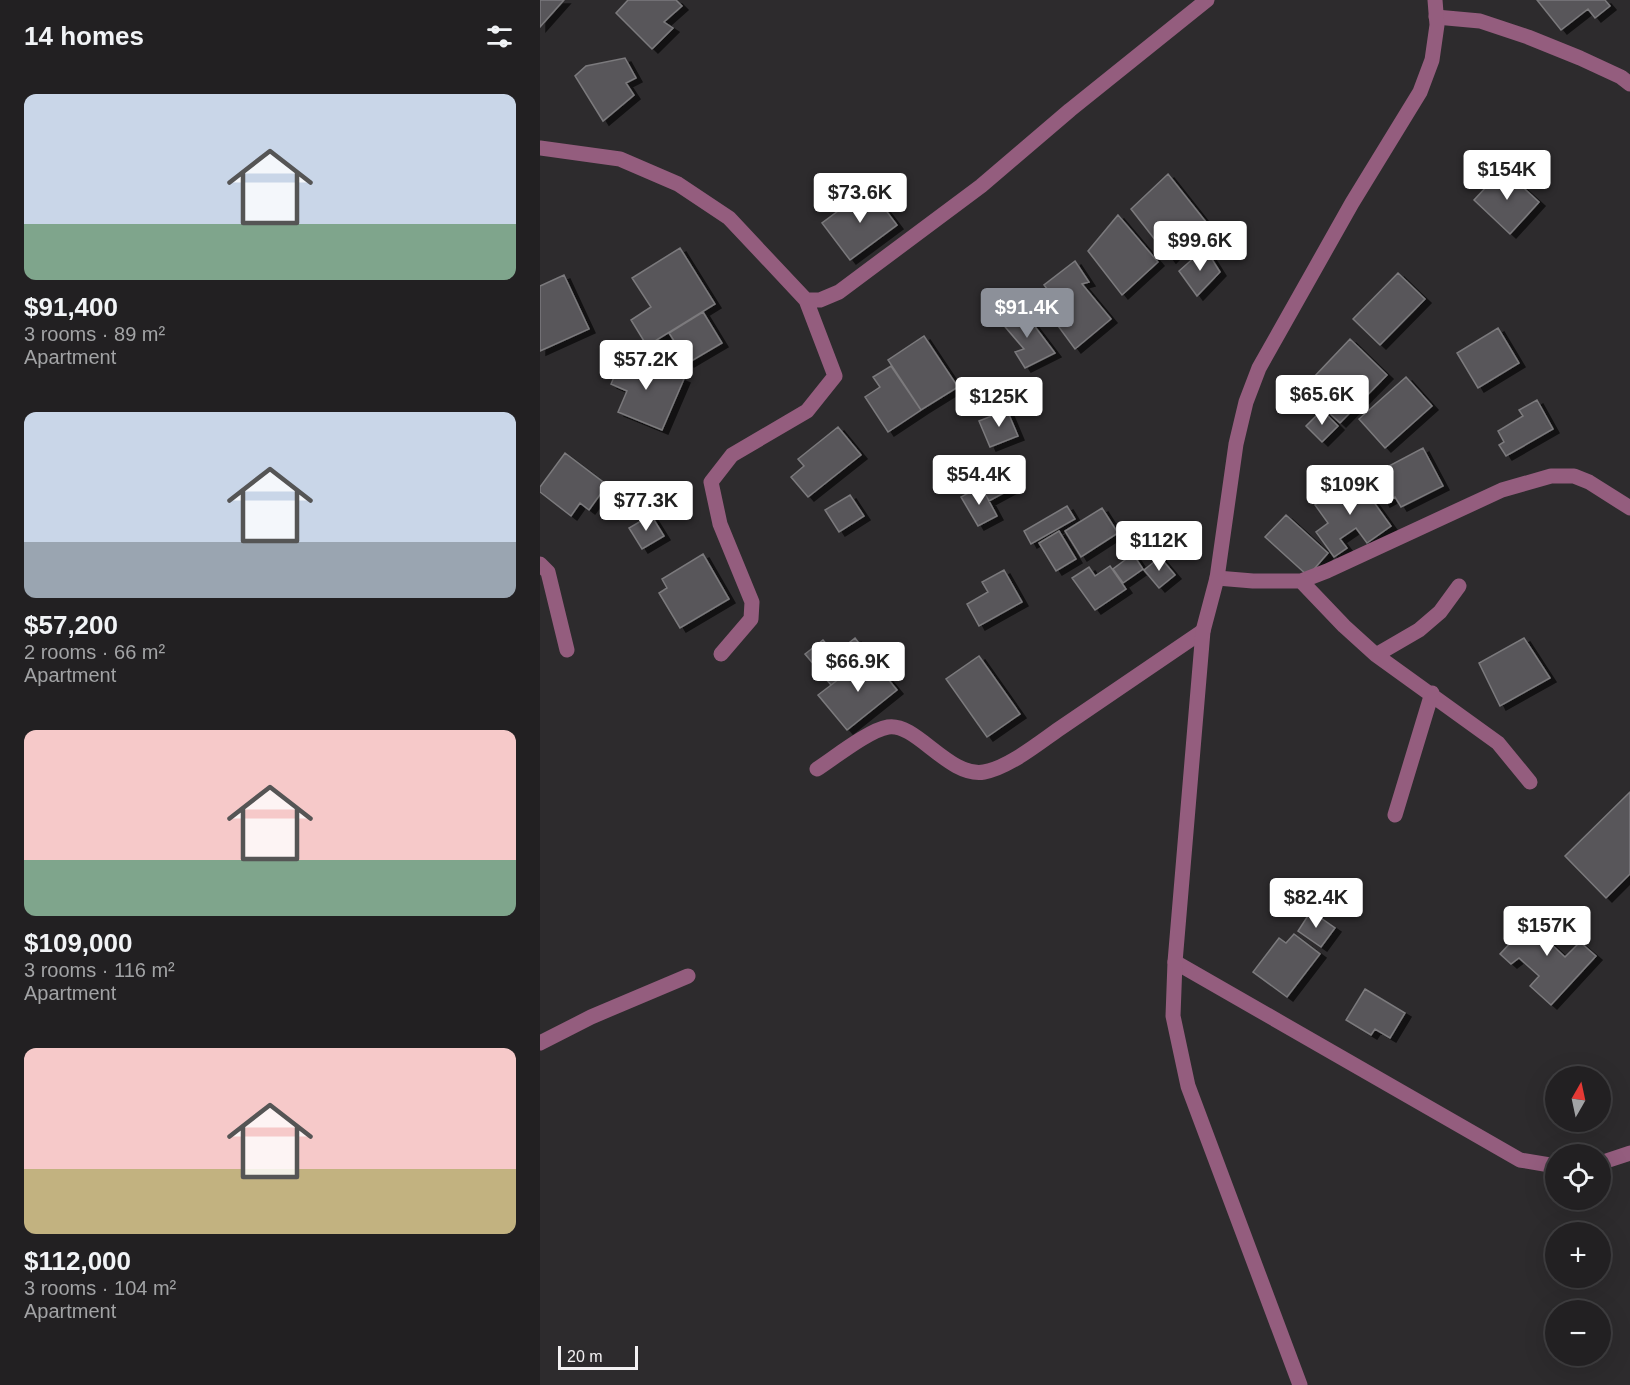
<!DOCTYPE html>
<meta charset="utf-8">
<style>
body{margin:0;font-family:Helvetica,sans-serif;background:#2e2d2f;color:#f1f3f6;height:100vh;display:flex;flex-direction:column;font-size:22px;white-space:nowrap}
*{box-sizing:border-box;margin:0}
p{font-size:20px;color:#a2a3a5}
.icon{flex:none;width:33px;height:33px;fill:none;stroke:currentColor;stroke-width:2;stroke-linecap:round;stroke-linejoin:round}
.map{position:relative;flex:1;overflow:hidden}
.drawer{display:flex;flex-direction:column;background:#222022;width:540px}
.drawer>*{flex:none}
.needle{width:39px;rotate:9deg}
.controls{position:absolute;left:1005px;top:1066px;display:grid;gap:12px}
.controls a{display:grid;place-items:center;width:66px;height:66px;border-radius:50%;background:#222022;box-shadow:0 6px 24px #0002,0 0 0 2px #3f3e40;font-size:30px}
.scale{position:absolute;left:18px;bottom:15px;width:80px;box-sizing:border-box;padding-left:6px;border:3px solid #f3f1f3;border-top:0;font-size:16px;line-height:21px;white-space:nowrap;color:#f3f1f3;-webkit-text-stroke:4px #2d2b2d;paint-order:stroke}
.price{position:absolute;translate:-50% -51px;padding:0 14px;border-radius:6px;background:#fff;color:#222;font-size:20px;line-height:39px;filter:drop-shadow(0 2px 3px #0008)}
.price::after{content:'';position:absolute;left:50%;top:36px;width:18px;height:14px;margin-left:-9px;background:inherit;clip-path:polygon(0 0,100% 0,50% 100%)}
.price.active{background:#8c9099;color:#fff}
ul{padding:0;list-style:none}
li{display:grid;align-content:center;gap:12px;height:318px;padding:0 24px}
li span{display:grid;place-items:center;height:186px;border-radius:12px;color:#555}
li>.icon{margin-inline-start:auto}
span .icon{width:108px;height:108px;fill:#fffc;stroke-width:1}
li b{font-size:26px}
h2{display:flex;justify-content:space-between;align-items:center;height:72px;padding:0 24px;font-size:26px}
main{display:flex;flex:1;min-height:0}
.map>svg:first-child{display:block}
.building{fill:#59575a;stroke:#7b7a7d;stroke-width:1.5;filter:url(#shadow)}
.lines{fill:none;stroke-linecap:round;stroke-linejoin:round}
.minor{stroke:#945d7e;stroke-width:15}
.tertiary{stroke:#945d7e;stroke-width:15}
</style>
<main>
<section class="drawer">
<h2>14 homes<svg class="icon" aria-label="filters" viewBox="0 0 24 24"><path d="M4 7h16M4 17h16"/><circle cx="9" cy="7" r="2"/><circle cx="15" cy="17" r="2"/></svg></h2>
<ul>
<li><span style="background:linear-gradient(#c9d6e8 70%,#7fa58c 0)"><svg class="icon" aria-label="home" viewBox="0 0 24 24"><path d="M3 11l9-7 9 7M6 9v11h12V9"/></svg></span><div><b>$91,400</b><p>3 rooms · 89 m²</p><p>Apartment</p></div></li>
<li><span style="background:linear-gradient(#c9d6e8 70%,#9aa5b1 0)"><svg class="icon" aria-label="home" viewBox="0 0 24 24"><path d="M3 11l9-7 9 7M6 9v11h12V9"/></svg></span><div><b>$57,200</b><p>2 rooms · 66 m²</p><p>Apartment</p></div></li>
<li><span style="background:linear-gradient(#f6c9c9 70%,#7fa58c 0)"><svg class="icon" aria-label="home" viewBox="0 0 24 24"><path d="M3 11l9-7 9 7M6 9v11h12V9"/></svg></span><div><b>$109,000</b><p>3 rooms · 116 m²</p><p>Apartment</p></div></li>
<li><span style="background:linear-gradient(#f6c9c9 65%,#c2b280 0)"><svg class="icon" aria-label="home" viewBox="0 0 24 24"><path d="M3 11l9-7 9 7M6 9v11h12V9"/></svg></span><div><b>$112,000</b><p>3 rooms · 104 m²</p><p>Apartment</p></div></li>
</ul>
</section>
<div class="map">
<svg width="1090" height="1385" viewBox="0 0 1090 1385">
<defs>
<filter id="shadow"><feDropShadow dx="6" dy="4" stdDeviation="0" flood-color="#0009"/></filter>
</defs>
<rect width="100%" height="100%" fill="#2d2b2d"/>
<path class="building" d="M0,0H24L0,27Z
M88,0H136L142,6L124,22L133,28L112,49L76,13Z
M997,0H1065L1070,6L1055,18L1048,9L1021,30Z
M85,58L96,78L86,83L94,95L63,121L35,76L46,66Z
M963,169L999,202L970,234L934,200Z
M628,174L666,222L630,259L591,209Z
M329,188L357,225L310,260L282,223Z
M578,215L618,262L582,295L548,251Z
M140,248L175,304L107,346L91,320L111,307L92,278Z
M665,248L680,272L657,296L639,271Z
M535,261L549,282L542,284L571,319L535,349L513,319L525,313L504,285Z
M858,273L885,299L840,345L813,319Z
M24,275L49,329L0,351V286Z
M481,308L515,353L485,368L475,352L484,349L460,321Z
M163,312L182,343L148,363L129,333Z
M958,328L979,363L938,388L917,353Z
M384,336L418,387L381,410L348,360Z
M810,339L847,375L800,423L785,409L793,400L772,379Z
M84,354L144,379L122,430L78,412L87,391L71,384Z
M351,366L381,410L348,432L325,397L340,387L333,377Z
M866,377L892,406L845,448L819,419Z
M997,400L1013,429L966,456L959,445L964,442L958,431L983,416L979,410Z
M467,410L478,436L450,447L439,421Z
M782,410L798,426L782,442L766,426Z
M298,427L321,455L268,497L251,477L264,466L258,459Z
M883,448L903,486L861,507L855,497L844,503L830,476Z
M25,453L67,485L49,510L40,503L31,516L0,492V487Z
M464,473L473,488L449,501L441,486Z
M815,476L851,526L827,543L816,528L800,539L807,548L794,557L776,532L788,523L775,505Z
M441,486L457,516L438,526L421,497Z
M310,495L324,516L299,532L285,510Z
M527,506L535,519L491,544L484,531Z
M562,508L578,533L541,557L525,531Z
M111,515L124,536L102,549L89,528Z
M746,515L788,553L768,576L725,537Z
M519,531L536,559L516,571L499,543Z
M163,554L189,599L140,628L119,593L127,588L122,579Z
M593,554L603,569L583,583L573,569Z
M620,557L635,575L619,588L604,570Z
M570,566L586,589L555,610L532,578L549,567L555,576Z
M464,570L482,602L439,626L427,604L448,592L442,582Z
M315,638L329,656L291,685L265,654L283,640L295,654Z
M984,638L1010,678L960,706L939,663Z
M329,656L357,690L307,730L278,695Z
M439,656L480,714L447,737L406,679Z
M1090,792V874L1066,898L1025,856Z
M1002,909L1023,927L1009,942L1025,957L1040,942L1056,956L1011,1005L990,986L999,976L979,958L971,964L960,954Z
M771,911L795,928L781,947L758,931Z
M754,934L780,954L747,997L713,972L739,938L746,943Z
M825,989L865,1013L850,1038L835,1029L831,1035L806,1020Z"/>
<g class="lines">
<path class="minor" d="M896,17L940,21L988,37L1040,58L1081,77L1090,84
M0,148L80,159L138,184L189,218L266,300H280L299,292L441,186L530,110L667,0
M0,564L8,572L27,650
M677,578L713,581H761L787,571L962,490L1011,476H1034L1049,482L1090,508
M761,581L804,626L836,655L958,743L990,782
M181,654L211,619L212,602L180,524L171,482L192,455L267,411L295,376L266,300
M836,655L879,630L900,612L919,586
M277,769C294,758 329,730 348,727C376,722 409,778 444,772C468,768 499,743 519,729C567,696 615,664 663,631
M855,815L892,693
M635,962L980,1160L1016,1166
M0,1043L51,1017L148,976
M1060,1163L1090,1153"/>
<path class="tertiary" d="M760,1385L648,1086L633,1016L635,962L663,631L677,578L696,444L706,402L719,368L812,203L880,92L892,60L897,25L895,0"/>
</g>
</svg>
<div class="controls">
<a><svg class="needle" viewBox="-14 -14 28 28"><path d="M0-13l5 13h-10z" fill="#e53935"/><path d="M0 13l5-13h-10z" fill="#a2a3a5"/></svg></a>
<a><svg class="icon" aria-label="locate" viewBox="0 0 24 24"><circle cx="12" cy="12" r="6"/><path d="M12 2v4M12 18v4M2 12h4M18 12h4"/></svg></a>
<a>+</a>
<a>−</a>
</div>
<div class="scale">20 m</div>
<b class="price" style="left:967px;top:201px">$154K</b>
<b class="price" style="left:320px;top:224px">$73.6K</b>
<b class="price" style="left:660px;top:272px">$99.6K</b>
<b class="price active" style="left:487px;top:339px">$91.4K</b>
<b class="price" style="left:106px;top:391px">$57.2K</b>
<b class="price" style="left:782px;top:426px">$65.6K</b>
<b class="price" style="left:459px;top:428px">$125K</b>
<b class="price" style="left:439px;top:506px">$54.4K</b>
<b class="price" style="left:810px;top:516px">$109K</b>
<b class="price" style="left:106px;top:532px">$77.3K</b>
<b class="price" style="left:619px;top:572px">$112K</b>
<b class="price" style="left:318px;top:693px">$66.9K</b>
<b class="price" style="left:776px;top:929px">$82.4K</b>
<b class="price" style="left:1007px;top:957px">$157K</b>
</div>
</main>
